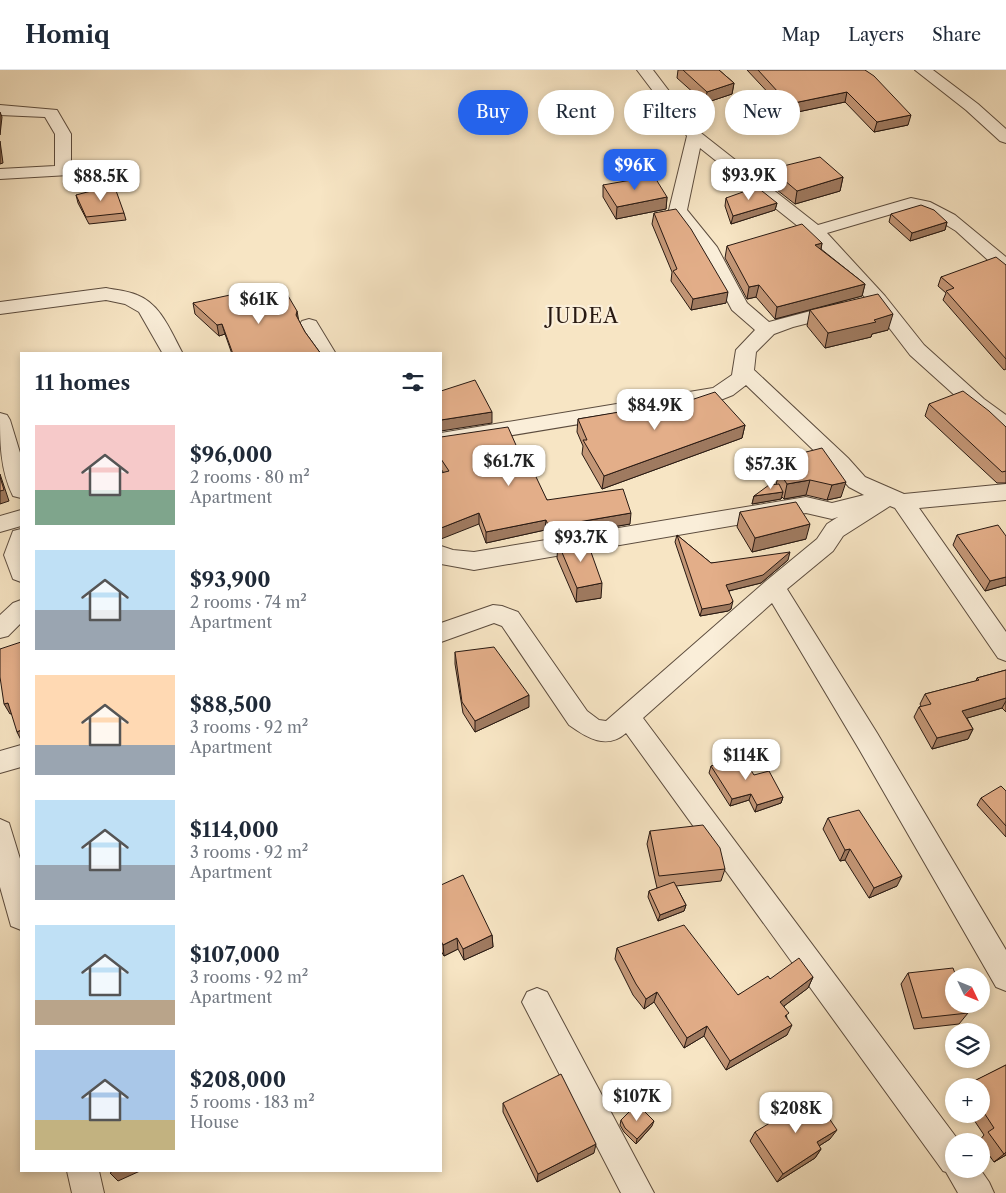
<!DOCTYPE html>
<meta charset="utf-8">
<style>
body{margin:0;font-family:"Libre Caslon Text",serif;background:#f2f2f3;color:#1f2937;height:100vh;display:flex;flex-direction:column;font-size:19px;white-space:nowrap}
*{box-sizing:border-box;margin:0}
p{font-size:16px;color:#747a83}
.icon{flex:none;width:28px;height:28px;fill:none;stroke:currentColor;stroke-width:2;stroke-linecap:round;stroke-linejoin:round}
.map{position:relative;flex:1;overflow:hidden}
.details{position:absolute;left:20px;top:282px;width:422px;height:820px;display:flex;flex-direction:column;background:#fff;border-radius:0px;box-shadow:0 2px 8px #0003}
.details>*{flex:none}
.hud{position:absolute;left:458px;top:20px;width:472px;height:45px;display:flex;gap:10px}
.needle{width:32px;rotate:133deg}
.tools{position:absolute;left:945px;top:898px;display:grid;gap:10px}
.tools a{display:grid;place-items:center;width:45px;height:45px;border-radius:50%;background:#fff;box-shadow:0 2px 8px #0003;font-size:25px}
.price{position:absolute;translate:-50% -42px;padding:0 11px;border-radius:10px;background:#fff;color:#222;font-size:16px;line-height:32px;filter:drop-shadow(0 1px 2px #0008)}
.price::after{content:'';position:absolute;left:50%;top:30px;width:15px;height:11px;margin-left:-8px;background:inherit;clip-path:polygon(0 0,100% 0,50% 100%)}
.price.current{background:#2563eb;color:#fff}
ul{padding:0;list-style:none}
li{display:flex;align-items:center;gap:15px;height:125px;padding:0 15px}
li span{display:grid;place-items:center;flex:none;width:140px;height:100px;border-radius:0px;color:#555}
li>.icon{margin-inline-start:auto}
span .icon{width:60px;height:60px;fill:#fffc;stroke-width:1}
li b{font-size:21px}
h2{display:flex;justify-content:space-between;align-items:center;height:60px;padding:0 15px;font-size:21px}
.chip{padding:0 18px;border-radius:22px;background:#fff;box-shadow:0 2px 8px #0003;font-size:18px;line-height:45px}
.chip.current{background:#2563eb;color:#fff}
header{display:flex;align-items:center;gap:30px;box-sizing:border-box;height:70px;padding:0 25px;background:#fff;border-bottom:1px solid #e0e1e3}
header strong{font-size:24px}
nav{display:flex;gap:28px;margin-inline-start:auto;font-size:18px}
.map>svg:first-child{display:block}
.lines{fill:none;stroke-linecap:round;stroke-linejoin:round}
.minor-casing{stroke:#5c4c3e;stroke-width:2}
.minor{fill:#faeed9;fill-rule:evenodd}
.wall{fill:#c39676;stroke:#281912}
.shaded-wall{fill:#9f7a60;stroke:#281912}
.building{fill:#e3ae89;stroke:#281912}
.labels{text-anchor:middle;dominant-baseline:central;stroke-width:4.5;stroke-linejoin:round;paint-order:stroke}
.quarter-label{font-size:20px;letter-spacing:1px;fill:#281912;stroke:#faeed9}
</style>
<header>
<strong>Homiq</strong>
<nav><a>Map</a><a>Layers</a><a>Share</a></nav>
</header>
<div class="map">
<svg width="1006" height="1123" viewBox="0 0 1006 1123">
<rect width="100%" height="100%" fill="#f7e5c4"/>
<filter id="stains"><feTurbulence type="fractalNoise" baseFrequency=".004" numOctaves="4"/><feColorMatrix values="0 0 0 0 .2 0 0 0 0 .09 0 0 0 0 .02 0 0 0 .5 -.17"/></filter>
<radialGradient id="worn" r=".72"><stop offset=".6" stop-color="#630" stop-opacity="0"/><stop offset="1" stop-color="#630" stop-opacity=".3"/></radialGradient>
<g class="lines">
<g class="minor-casing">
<path id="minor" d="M637,0H653L701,63L818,155L911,128L930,132L955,145L1006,187V203L1000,201L956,161L930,145L918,140L912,138L827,163L885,226L924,275L984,329L1006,345V363L999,361L970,339L910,285L871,234L809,165L700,78L687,140L717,177L747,233L769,252L841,233L848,235L850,239L848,243L793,257L774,264L756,282L754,300L848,388L865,407L904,424L1006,414V430L919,438L1006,562V591L998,588L895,438L890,436L843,466L833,481L787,519L877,663L1006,880V921L996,917L859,679L772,533L643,648L959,1071H954V1099H980L989,1112L994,1123H958L946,1102L943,1101L626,663C607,680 587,668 569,655L502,556L494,553L441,572V553L493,535L502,536L518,542L587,641L599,650L606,651L766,511L817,469L827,454L838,447L832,449L806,443L474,500L441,494V476L453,480L474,482L806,427L832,433L864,425L849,417L832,398L746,315L733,325L718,331L441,377V363L713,318L732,305L736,280L755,260L732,240L700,179L669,140L687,66Z
M915,0H933L978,34L1006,59V73L1000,71L966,40Z
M0,35L57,40L71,64V101L69,105L0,109V99L55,96V64L45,47L0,45Z
M106,218C116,220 128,221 137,225C161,234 171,262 183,284H163L139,242L125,234L106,230L0,244V232Z
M309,249L316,251L336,284H316L299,255L302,251Z
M0,343L7,345L10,350L21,386V428L13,426C0,400 0,371 0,343Z
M21,440V456L0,462V446Z
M21,459V512L13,509L4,485L13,461Z
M21,530V553L8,566L0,568V545L13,533Z
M21,675V697L0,703V681Z
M0,749L9,753L21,792V860L11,856L0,817Z
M537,918L547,922L654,1123H621L522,932L527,922Z
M67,1101H99L104,1123H72Z"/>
</g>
<use href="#minor" class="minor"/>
</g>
<path class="wall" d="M678,0H719L734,13L732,24L705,33L677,8Z
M747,0H865L908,55L874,62L845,32L788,44Z
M771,99L843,107L840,121L795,134L768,113Z
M603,115L667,127L666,139L616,149L603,127Z
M76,125L124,143L126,150L89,154L78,133Z
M726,128L777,133L775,140L731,154L725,136Z
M654,143L726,233L691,240L671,211L672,202L652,154Z
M891,144L947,152L945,160L910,171L889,152Z
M822,173L821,179L865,214L862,226L775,249L756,227L747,229L725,188L727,176Z
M1006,195V299L1004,300L943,230L946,223L938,216L941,207Z
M193,233L249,235L299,251L305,262L321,284H232L225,264L219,266L195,244Z
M810,240L888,260L872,264L871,267L825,278L807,256Z
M685,332L745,355L742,368L602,419L582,384L583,376L577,362L578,349Z
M929,334L1006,357V413H997L925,346Z
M441,367L523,391L547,430L630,454L548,468L545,460L486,473L479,454L441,399Z
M806,382L841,427L827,430L806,425L784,429L782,427L781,429L752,434L754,426L776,415L779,402Z
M740,442L806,469L752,482L737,457Z
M677,465L711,493L788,490L761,513L729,521L731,539L728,541L700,546L675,472Z
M957,465L1006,466V515L985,521L953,475Z
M558,473L601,528L576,532L557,488Z
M455,582L529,637L475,662L463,643L455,594Z
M1006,600V642L1002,638L967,648L973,659L968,669L932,679L914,647L919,637L921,636L920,634L925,624L976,611L977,608Z
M711,696L754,705L783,727L781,733L755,742L749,730L730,736L709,703Z
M1006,721V767L977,735L981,728Z
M828,748L897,816L869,828L845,790L840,791L823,759Z
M650,761L725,799L721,811L676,816L686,835L684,841L658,851L648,827L649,821L659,818H657L647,774Z
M441,815L492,865L493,877L464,890L458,879L444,886L441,881Z
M617,878L738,925L770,909L813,907L808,918L784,936L787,948V965L726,1000L704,966L684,978L654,932L644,939L633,925L615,889Z
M908,903L968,943L959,954L914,959L901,914Z
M1006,995V1085L994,1092L981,1074V1071H979L984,1065L970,1044H981V1016H965Z
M503,1033L594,1083L537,1112L503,1042Z
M621,1050L652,1056L636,1074L624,1062L620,1055Z
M755,1062L830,1069L819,1076L821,1079L815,1088L777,1112L750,1071Z"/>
<path class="shaded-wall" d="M734,13L732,24L705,33L707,22Z
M847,22L845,32L788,44L789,34Z
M0,42L2,47L0,65Z
M911,45L908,55L874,62L877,52Z
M0,71L3,93L0,94Z
M843,107L840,121L795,134L797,121Z
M667,127L666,139L616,149L617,137Z
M777,133L775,140L731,154L733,146Z
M947,152L945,160L910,171L912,163Z
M822,173L820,184L815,175Z
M865,214L862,226L775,249L777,237Z
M759,215L756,227L747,229L749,217Z
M728,222L726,233L691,240L693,229Z
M297,241L299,252L296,245Z
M893,244L888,260L872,264L871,267L825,278L828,263Z
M222,254L225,264L219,266L217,255Z
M492,342V353L441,361V350Z
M745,355L742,368L602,419L604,406Z
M0,404L9,431L0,434Z
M810,410L806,425L784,429L787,414Z
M846,412L841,427L827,430L832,415Z
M783,422L781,429L752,434L754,426Z
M479,443V454L441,469V458Z
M631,443L630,454L548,468L549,457Z
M546,450L545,460L486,473V462Z
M810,454L806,469L752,482L755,468Z
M790,482L788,490L761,513L724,522L726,515Z
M1006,507V515L985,521L990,511Z
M602,513L601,528L576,532L577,518Z
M733,531L731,539L728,541L700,546L702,539Z
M529,625V637L475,662V651Z
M1006,628V631L1002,638L957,651L962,641Z
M8,633L14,643L10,644L4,634Z
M973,659L968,669L932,679L937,668Z
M21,660V670L17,662Z
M751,724L749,730L730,736L732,729Z
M783,727L781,733L755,742L757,735Z
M850,779L845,790L840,791L845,780Z
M902,806L897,816L869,828L874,818Z
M686,835L684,841L658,851L660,845Z
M492,865L493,877L464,890L463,879Z
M457,868L458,879L444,886L443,875Z
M813,907L808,918L776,942L780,932Z
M657,922L654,932L644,939L646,929Z
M792,955L787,965L726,1000L730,991Z
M707,956L704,966L684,978L687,968Z
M654,1051L652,1056L636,1074L637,1069Z
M837,1060L830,1069L811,1081L817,1072Z
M596,1074L594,1083L537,1112L538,1104Z
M821,1079L815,1088L777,1112L783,1104Z
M1006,1082V1085L994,1092L1004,1084Z
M113,1101H140L118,1111L110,1103Z"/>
<path class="building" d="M683,0H719L734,13L707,22Z
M758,0H865L874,6L911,45L877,52L847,22L789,34Z
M820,87L843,107L797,121L771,99Z
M654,106L667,127L617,137L603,115Z
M114,115L124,143L86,147L76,125Z
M757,117L777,133L733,146L726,128Z
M921,135L934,140L947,152L912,163L891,144Z
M676,139L691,159L728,222L693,229L673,201L677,199L654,143Z
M802,154L822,173L815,175L865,214L777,237L759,215L749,217L727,176Z
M996,187L1006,195V289L946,221L954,218L941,207Z
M244,222L249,235L287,224L297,241L296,245L305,262L321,284H233L222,254L217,255L193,233Z
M878,224L893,244L874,250L876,252L828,263L810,240Z
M475,310L492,342L441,350V321Z
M963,321L989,341L1006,357V401L1002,402L929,334Z
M715,322L745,355L604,406L583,370H587L578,349L684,331L685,332Z
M508,357L523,391L528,390L547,430L623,419L631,443L549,457L546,450L486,462L479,443L441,458V403L449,401L441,389V367Z
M822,378L846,412L832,415L810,410L787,414L779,402L806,382Z
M0,407L4,420L0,421Z
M779,414L783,422L754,426L769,415Z
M796,432L810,454L755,468L740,442Z
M998,455L1006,466V507L990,511L957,465Z
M677,465L711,493L790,482L763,505L726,515L733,531L730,534L702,539Z
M586,468L602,513L577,518L558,473Z
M21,572V660L17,662L8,633L4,634L0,607V579Z
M494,577L529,625L475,651L462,632L455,582Z
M1006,600V628L962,641L973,659L937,668L919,637L931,634L925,624L979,610L977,608Z
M741,685L754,705L769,701L783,727L757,735L751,724L732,729L711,696Z
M1001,716L1006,721V756L981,728Z
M859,740L902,806L874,818L850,779L845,780L828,748Z
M703,755L720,778L725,799L659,806L650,761Z
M463,805L492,865L463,879L457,868L443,875L441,871V815Z
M674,812L686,835L660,845L649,821Z
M684,855L738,925L768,906L770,909L799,888L813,907L780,932L789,943L785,946L792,955L730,991L707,956L687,968L657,922L646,929L636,914L617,878Z
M953,898L956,906H954V934H965L968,943L922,948L908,903Z
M1006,995V1082L1004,1084L988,1062L994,1058L981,1038V1016H966V1015Z
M561,1004L596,1074L538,1104L503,1033Z
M814,1026L837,1060L817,1072L821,1079L783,1104L755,1062Z
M637,1034L654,1051L637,1069L625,1058L621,1050Z"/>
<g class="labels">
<g class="quarter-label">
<text x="583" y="246">JUDEA</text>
</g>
</g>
<rect width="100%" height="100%" filter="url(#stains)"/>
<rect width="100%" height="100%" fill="url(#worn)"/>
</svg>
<div class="tools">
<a><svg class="needle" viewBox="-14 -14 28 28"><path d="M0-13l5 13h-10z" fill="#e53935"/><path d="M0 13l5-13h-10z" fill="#747a83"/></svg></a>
<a><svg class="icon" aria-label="layers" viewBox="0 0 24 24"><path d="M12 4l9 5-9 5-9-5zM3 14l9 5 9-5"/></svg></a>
<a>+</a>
<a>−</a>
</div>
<b class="price current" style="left:635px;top:121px">$96K</b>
<b class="price" style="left:749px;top:131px">$93.9K</b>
<b class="price" style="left:101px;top:132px">$88.5K</b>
<b class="price" style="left:259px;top:255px">$61K</b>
<b class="price" style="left:655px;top:361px">$84.9K</b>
<b class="price" style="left:509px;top:417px">$61.7K</b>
<b class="price" style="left:771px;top:420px">$57.3K</b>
<b class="price" style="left:581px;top:493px">$93.7K</b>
<b class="price" style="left:746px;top:711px">$114K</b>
<b class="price" style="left:637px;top:1052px">$107K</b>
<b class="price" style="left:796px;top:1064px">$208K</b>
<div class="hud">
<a class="chip current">Buy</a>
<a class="chip">Rent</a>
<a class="chip">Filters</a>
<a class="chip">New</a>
</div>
<section class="details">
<h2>11 homes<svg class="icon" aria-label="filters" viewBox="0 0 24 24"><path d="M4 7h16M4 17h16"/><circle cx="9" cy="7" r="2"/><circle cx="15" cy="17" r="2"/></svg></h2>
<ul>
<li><span style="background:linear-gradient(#f6c9c9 65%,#7fa58c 0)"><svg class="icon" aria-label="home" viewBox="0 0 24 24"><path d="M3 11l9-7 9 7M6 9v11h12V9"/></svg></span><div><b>$96,000</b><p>2 rooms · 80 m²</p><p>Apartment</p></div></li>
<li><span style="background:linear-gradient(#bfe0f5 60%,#9aa5b1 0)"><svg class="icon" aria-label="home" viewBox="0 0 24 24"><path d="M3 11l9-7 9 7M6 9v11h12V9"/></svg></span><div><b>$93,900</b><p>2 rooms · 74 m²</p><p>Apartment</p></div></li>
<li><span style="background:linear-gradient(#ffd9b3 70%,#9aa5b1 0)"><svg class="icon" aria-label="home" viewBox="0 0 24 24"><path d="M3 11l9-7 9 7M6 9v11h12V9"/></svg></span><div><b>$88,500</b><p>3 rooms · 92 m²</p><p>Apartment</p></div></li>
<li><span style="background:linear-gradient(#bfe0f5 65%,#9aa5b1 0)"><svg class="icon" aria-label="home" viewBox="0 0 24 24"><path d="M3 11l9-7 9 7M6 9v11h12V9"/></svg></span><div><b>$114,000</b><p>3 rooms · 92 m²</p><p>Apartment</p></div></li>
<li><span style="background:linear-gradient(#bfe0f5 75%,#b9a48a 0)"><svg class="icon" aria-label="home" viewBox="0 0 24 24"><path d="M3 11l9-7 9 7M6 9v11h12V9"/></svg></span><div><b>$107,000</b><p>3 rooms · 92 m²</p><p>Apartment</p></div></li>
<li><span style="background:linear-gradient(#a9c7e8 70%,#c2b280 0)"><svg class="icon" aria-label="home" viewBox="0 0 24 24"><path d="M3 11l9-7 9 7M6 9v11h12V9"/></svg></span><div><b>$208,000</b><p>5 rooms · 183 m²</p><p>House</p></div></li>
</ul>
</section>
</div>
